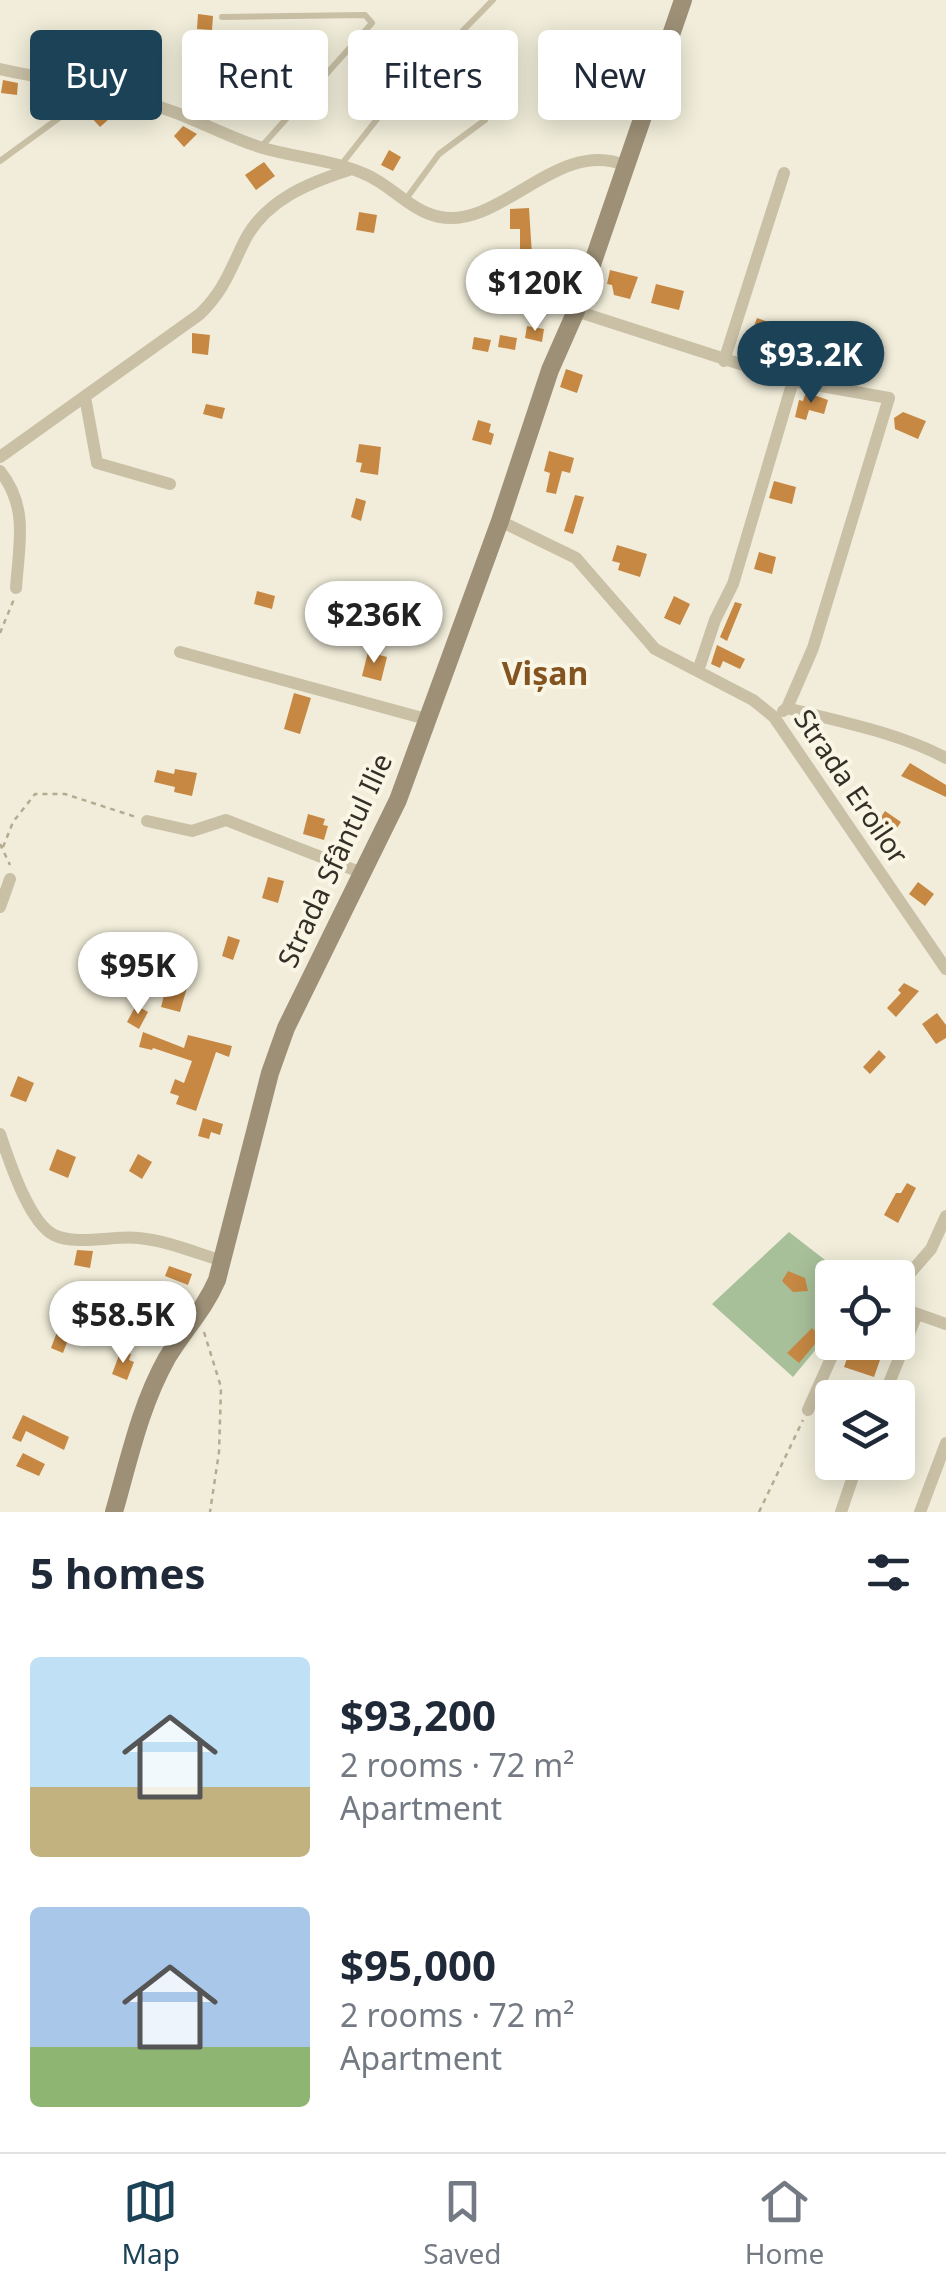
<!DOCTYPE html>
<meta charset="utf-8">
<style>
body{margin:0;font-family:"Noto Sans",sans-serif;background:#f2f2f3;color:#1f2937;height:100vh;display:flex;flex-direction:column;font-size:38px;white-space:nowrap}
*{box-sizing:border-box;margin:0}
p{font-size:32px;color:#747a83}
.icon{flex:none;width:55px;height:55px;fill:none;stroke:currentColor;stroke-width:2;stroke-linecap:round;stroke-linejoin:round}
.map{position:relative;height:1512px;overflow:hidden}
.panel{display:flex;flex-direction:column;background:#fff;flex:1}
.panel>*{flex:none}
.banner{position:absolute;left:30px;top:30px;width:888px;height:90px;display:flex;gap:20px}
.buttons{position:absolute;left:815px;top:1260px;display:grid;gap:20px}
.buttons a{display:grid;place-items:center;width:100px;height:100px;border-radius:10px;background:#fff;box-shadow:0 5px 25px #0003;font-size:50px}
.price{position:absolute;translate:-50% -85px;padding:0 22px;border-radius:35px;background:#fff;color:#222;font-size:32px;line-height:65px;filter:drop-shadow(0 2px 5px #0008)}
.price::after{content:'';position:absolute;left:50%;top:60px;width:30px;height:22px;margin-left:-15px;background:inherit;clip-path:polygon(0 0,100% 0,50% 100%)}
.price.current{background:#1c4257;color:#fff}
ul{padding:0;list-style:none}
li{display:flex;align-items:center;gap:30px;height:250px;padding:0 30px}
li span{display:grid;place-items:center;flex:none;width:280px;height:200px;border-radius:10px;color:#555}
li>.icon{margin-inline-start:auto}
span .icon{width:120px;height:120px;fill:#fffc;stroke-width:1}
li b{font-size:42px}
h2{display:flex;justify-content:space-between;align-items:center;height:120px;padding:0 30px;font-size:42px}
.pill{padding:0 35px;border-radius:10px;background:#fff;box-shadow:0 5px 25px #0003;font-size:35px;line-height:90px}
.pill.current{background:#1c4257;color:#fff}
.menu{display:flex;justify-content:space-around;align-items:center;height:140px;border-top:2px solid #e0e1e3;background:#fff;font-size:28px;color:#747a83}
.menu a{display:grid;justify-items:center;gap:5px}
.menu .current{color:#1c4257}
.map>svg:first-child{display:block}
.green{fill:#a8c09a}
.building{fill:#c68843}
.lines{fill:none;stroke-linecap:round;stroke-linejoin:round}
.path{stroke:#b5ab90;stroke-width:2.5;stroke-dasharray:5 5;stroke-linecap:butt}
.lane{stroke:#c9c0a6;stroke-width:6}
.street{stroke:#c9c0a6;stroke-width:12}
.secondary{stroke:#9d9077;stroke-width:18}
.labels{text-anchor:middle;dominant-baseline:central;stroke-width:8;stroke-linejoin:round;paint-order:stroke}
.street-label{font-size:28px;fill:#353027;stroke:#f9f6e6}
.quarter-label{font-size:32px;font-weight:bold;fill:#845420;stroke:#f9f6e6}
</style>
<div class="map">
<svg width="946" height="1512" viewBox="0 0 946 1512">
<rect width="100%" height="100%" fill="#f1edda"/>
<path class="green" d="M789,1232L847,1277L832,1278V1330L793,1377L712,1304Z"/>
<path class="building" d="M198,14L213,16L212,30L197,29Z
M279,57L292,67L281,82L268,71Z
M369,71L383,78L376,94L361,88Z
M3,80L18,83L17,95L1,93Z
M255,88L267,94L259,110L247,104Z
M105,102L117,112L100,127L89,115Z
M183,126L197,134L184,147L174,136Z
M389,150L401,157L393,171L381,165Z
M264,162L275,176L256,190L245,175Z
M529,208L532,255H520V229H510V209Z
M359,212L377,215L374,233L356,230Z
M610,270L638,277L630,299L614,295L612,285L607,284Z
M656,284L684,291L679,310L651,303Z
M757,318L777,325L772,341L751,334Z
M527,326L544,329L542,342L525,338Z
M192,333L210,335L208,355L192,353Z
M500,335L517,338L515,350L498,347Z
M474,337L491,340L488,352L472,349Z
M566,369L583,375L577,393L560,387Z
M811,394L828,400L824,414L809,410L806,420L795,417L799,400L803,401L805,395Z
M206,404L225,408L222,419L203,414Z
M903,412L926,421L918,439L895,429L894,418Z
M478,420L491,424L489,432L494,434L491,445L472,440Z
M359,444L381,447L378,475L360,472L362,463L356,462Z
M549,451L574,458L570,473L562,471L556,494L546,492L550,473L544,471Z
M774,481L796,487L792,504L769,498Z
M575,495L584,497L573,534L564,531Z
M356,498L366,501L361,521L351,517Z
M617,545L647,554L640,577L618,570L620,563L612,561Z
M759,552L776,557L772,574L754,569Z
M257,591L275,596L272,609L254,604Z
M674,596L690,604L680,625L664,618Z
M735,602L742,604L727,641L720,637Z
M717,645L745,659L740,669L723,661L720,668L711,664Z
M368,652L387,657L381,681L362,676Z
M294,693L311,698L300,734L284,729Z
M910,763L946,785V797L901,776Z
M175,769L197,773L192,796L174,792L175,787L154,782L157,770L174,774Z
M885,811L901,822L889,840L873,829Z
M308,814L325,819L323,825L328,826L324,840L303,834Z
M268,877L284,881L278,903L262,898Z
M918,882L934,894L925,906L909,894Z
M228,936L240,940L233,960L222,956Z
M172,964L184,968L180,982L188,984L180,1012L161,1007Z
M904,983L919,991L896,1017L887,1008L901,993L898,990Z
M136,1005L148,1012L139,1029L127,1022Z
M937,1013L946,1025V1038L936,1044L922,1024Z
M143,1032L184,1048L188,1035L232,1046L229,1057L216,1052L196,1111L176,1104L179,1096L170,1093L175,1079L184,1083L192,1061L153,1048L152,1050L139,1047Z
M879,1050L886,1057L870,1074L863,1067Z
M18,1076L34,1083L26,1102L10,1096Z
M203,1118L223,1124L220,1135L211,1132L209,1139L198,1136Z
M57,1149L76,1157L68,1178L49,1170Z
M138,1154L152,1162L142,1179L129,1171Z
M907,1183L916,1188L898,1223L884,1215L896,1193H901Z
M77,1250L93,1251L90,1268L74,1265Z
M169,1266L192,1274L188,1285L165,1276Z
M788,1271L805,1278L808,1291L793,1292L782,1281Z
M76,1296L89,1304L78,1322L64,1314Z
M812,1328L821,1337L799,1363L787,1353Z
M57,1332L69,1337L63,1353L51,1348Z
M121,1350L131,1354L129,1360L134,1362L127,1380L112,1374Z
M850,1350L880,1360L874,1377L844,1367Z
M23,1415L69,1437L64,1450L26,1431L21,1442L12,1438Z
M23,1453L45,1464L39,1476L16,1466Z"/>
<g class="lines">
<path class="path" d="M0,633L14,599
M0,844L10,865
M3,847L13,822L35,794H65L136,817
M204,1332L221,1387L219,1452L210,1512
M759,1512L803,1420"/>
<path class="lane" d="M222,17L365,15L372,23L261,147
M0,161L96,91
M341,165L381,114L493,0
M406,199L439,154L485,120"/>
<path class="street" d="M0,69C57,81 116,91 171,111C202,122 232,139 263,148C297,158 335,160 367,175C392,186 412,212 440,217C501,229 559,136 626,166
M576,311L793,381L889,398L813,648L787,708
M724,361L784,173
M85,397L97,463L170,484
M0,457L200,314C225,289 230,270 245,240C266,200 308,183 349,170
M0,471C29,508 19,543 16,588
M500,521L576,558L655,649L753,700L774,717L946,969
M180,652L426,719
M698,671L715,620L733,584L793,381
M783,711L787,708C840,722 897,732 946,758
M147,821L192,831L226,820L362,873
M0,907L10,879
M0,1134C9,1160 29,1223 54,1235C76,1246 116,1235 139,1238C168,1241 196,1253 223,1261
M898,1287L931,1249L946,1216
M898,1307L946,1324
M883,1398L917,1314
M808,1410L832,1356L844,1342
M841,1512L858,1462
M920,1512L946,1443"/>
<path class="secondary" d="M114,1512C129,1460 140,1406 167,1358C183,1331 204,1310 217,1280L270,1073L286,1028L398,800L500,521L550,370L576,311L683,0"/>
</g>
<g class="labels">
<g class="street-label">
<text transform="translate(852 786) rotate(56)">Strada Eroilor</text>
<text transform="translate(334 860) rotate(-65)">Strada Sfântul Ilie</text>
</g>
<g class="quarter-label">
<text x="545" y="672">Vișan</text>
</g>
</g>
</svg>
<div class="buttons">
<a><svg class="icon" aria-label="locate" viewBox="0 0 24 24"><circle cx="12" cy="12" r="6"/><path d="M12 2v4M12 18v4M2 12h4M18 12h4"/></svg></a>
<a><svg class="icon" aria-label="layers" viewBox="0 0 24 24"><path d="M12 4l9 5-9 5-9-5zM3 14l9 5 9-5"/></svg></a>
</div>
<b class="price" style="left:535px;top:334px">$120K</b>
<b class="price current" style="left:811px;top:406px">$93.2K</b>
<b class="price" style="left:374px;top:666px">$236K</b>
<b class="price" style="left:138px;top:1017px">$95K</b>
<b class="price" style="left:123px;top:1366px">$58.5K</b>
<div class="banner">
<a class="pill current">Buy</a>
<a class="pill">Rent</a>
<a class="pill">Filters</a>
<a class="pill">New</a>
</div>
</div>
<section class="panel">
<h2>5 homes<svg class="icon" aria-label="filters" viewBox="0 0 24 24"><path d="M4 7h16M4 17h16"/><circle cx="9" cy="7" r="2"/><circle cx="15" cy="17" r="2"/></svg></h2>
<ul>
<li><span style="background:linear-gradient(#bfe0f5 65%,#c2b280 0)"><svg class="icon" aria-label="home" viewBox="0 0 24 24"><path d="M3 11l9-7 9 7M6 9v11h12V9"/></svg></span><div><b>$93,200</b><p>2 rooms · 72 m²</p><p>Apartment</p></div></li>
<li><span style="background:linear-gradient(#a9c7e8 70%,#8fb573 0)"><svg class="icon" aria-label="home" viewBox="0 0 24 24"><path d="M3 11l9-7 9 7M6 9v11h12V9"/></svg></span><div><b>$95,000</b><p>2 rooms · 72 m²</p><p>Apartment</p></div></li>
</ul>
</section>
<nav class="menu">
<a class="current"><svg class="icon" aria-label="map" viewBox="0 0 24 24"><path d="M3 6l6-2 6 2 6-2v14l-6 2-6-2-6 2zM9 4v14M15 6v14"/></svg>Map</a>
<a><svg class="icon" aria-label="saved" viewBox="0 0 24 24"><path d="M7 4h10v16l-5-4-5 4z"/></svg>Saved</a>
<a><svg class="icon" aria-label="home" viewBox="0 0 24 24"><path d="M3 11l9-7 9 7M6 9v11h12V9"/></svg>Home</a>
</nav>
